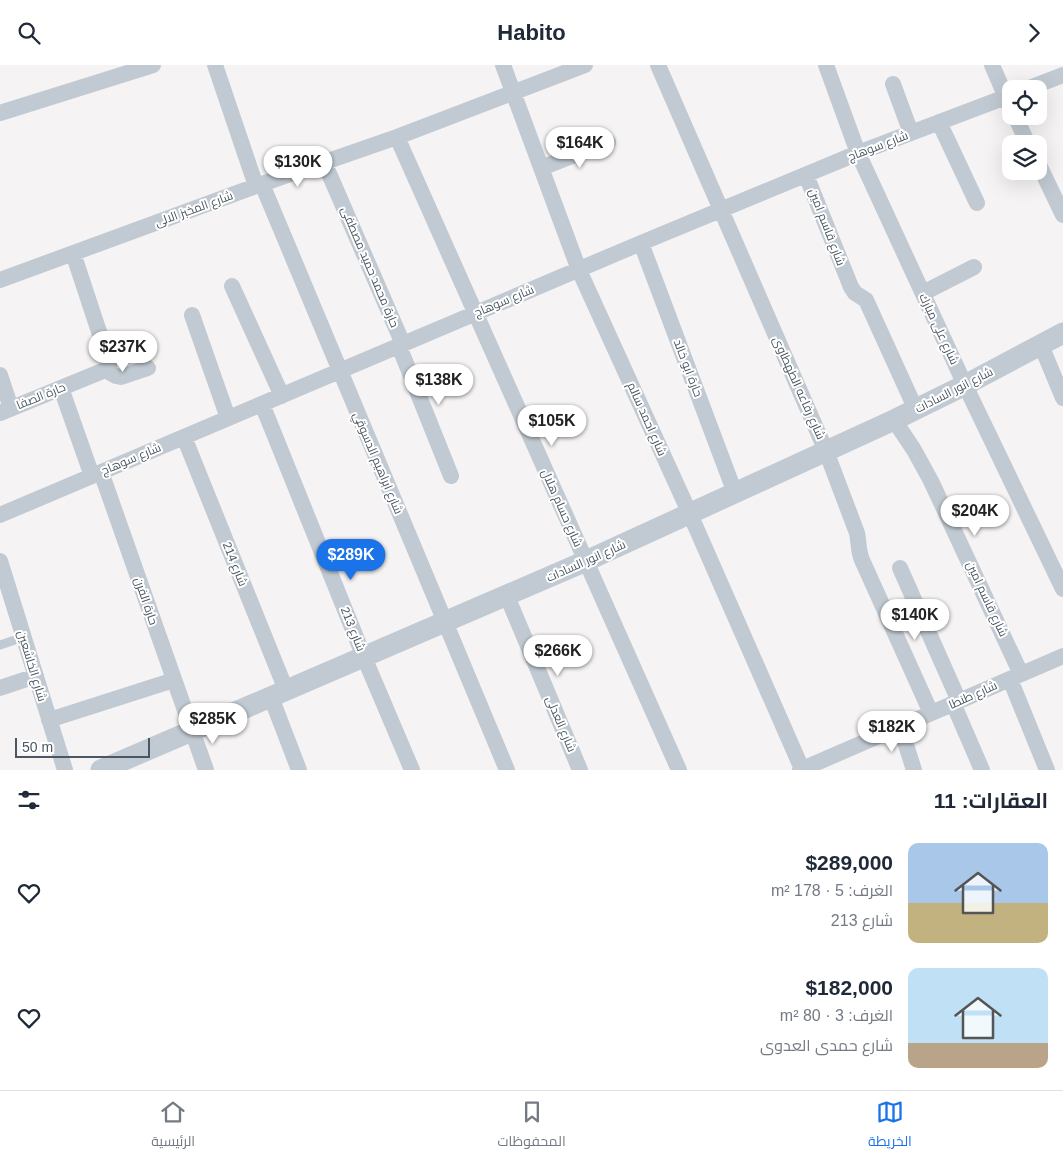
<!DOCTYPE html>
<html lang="ar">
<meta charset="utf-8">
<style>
body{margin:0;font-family:Helvetica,Cairo,sans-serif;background:#f6f6f7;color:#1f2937;direction:rtl;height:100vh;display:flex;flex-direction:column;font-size:19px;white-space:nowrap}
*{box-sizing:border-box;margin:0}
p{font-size:16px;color:#747a83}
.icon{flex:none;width:28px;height:28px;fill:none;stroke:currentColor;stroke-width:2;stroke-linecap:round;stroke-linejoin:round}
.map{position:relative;height:705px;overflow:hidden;direction:ltr}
.sheet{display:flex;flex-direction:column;background:#fff;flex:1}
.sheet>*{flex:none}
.controls{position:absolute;left:1002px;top:15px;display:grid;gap:10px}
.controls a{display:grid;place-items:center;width:45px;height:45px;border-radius:10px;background:#fff;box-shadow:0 5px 20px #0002;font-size:25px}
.scale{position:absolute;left:15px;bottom:12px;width:135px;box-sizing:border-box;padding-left:5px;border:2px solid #4a5661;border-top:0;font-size:14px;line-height:18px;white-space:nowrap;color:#4a5661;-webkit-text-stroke:4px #fff;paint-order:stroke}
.price{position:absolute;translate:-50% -42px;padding:0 11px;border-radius:18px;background:#fff;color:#222;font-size:16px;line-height:32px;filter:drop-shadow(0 1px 2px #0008)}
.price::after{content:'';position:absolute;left:50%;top:30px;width:15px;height:11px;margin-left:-8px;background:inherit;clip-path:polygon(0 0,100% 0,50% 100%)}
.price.current{background:#1a73e8;color:#fff}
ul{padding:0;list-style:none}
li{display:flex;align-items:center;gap:15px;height:125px;padding:0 15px}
li span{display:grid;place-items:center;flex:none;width:140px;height:100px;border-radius:10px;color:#555}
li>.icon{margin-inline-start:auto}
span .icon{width:60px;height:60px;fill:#fffc;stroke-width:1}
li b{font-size:21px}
h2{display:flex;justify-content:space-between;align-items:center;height:60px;padding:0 15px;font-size:21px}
header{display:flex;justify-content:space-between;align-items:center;height:65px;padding:0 15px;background:#fff;font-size:22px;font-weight:800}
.dock{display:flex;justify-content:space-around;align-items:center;height:70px;border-top:1px solid #e0e1e3;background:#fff;font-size:14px;color:#747a83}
.dock a{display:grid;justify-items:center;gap:2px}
.dock .current{color:#1a73e8}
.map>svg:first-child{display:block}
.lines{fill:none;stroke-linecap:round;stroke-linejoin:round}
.service{stroke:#c1cad2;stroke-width:9}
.minor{stroke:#c1cad2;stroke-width:16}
.tertiary{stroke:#c1cad2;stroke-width:21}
.labels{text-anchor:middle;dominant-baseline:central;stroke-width:4;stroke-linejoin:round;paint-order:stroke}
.street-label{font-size:12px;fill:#4a5661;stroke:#fff}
</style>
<header><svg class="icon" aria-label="forward" viewBox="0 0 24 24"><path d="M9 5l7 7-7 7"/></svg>Habito<svg class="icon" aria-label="search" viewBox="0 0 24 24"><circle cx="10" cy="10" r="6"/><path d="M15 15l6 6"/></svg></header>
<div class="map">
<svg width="1063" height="705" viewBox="0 0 1063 705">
<rect width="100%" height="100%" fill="#f5f3f3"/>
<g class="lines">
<path class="service" d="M0,580L24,572"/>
<path class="minor" d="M215,0L256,121
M503,0L579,205L690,449L802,704
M658,0L826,386L857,468C859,477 858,486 862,495L931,648
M826,0L858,88L965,320L1063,524
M992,0L1011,44
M893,19L911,68
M1027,24L1063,10
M0,48L153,0
M1015,51L1028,79
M939,57L977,138
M397,72L679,705
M324,97L403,279
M1039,100L1063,150
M541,103L608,77
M806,110L851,222L855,228L866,235L916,345
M262,119L507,705
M641,178L735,428
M0,215L256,121L397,72L585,0
M232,221L282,331
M923,228L974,202
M192,250L228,353
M1041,280L1063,333
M399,281L451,411
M105,305L116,311L121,312L148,303
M0,310L11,343
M61,323L92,411
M262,339L364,592L412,705
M0,348L105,305L109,301V297L73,188
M894,355L914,385L931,416L1021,609
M184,372L286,625
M101,407L206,705
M0,450L641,178L858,88L1011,30
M0,496L65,705
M900,503L959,636
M507,531L580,705
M1010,614L1047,705
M0,623L36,611
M271,632L299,705
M953,638L982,705
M49,655L174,615
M900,661L914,705
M800,705L1063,591"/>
<path class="tertiary" d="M101,705L586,496L894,355L965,320L1063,268"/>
</g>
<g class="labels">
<g class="street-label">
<text transform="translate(878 81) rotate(-21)">شارع سوهاج</text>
<text transform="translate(194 144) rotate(-20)">شارع المخبز الالى</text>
<text transform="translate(827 162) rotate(69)">شارع قاسم امين</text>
<text transform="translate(370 202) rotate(67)">حارة محمد حميد مصطفى</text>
<text transform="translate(504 236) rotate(-23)">شارع سوهاج</text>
<text transform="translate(939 264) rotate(65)">شارع على مبارك</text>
<text transform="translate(688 303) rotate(69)">حارة ابو خالد</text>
<text transform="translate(799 323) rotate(66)">شارع رفاعه الطهطاوى</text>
<text transform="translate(954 325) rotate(-27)">شارع انور السادات</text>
<text transform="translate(41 331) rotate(-22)">حارة الصفا</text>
<text transform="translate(647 354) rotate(66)">شارع احمد سالم</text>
<text transform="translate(131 394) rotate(-23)">شارع سوهاج</text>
<text transform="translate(378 398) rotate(67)">شارع ابراهيم الدسوقي</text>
<text transform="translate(562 443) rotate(66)">شارع حسام هلال</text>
<text transform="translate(586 496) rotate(-24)">شارع انور السادات</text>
<text transform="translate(235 499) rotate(68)">شارع 214</text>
<text transform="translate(987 534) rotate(65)">شارع قاسم امين</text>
<text transform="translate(146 536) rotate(71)">حارة الفرن</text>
<text transform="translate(353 564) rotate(68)">شارع 213</text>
<text transform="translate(32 601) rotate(73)">شارع الخاشعين</text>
<text transform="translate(973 630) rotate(-24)">شارع طنطا</text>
<text transform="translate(561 659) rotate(67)">شارع العدلى</text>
</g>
</g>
</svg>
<div class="controls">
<a><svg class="icon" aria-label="locate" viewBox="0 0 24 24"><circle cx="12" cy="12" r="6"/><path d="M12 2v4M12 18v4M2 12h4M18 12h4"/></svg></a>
<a><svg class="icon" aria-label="layers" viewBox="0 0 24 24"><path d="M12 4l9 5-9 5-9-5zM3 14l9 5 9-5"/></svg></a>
</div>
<div class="scale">50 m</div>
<b class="price" style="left:580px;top:104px">$164K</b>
<b class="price" style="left:298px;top:123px">$130K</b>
<b class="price" style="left:123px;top:308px">$237K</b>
<b class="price" style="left:439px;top:341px">$138K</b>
<b class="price" style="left:552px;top:382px">$105K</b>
<b class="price" style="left:975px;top:472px">$204K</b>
<b class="price current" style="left:351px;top:516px">$289K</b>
<b class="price" style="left:915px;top:576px">$140K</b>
<b class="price" style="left:558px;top:612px">$266K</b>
<b class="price" style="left:213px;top:680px">$285K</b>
<b class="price" style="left:892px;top:688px">$182K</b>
</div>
<section class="sheet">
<h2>العقارات: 11<svg class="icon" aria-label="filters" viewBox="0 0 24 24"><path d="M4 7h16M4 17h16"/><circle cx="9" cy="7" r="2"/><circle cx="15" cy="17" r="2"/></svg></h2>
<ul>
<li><span style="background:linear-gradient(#a9c7e8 60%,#c2b280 0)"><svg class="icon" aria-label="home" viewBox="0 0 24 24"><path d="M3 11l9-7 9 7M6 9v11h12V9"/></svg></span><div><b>$289,000</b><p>الغرف: 5 · 178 m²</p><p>شارع 213</p></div><svg class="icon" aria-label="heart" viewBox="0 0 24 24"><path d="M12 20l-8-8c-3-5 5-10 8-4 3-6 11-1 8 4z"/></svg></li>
<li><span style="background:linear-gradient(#bfe0f5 75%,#b9a48a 0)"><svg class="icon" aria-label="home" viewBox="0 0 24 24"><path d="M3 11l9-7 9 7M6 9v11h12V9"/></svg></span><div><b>$182,000</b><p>الغرف: 3 · 80 m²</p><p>شارع حمدى العدوى</p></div><svg class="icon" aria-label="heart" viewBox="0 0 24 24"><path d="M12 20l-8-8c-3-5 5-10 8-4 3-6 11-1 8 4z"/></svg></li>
</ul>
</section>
<nav class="dock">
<a class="current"><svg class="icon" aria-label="map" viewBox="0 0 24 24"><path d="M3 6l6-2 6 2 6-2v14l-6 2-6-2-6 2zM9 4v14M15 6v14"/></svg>الخريطة</a>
<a><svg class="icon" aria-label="saved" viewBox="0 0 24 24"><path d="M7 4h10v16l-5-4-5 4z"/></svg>المحفوظات</a>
<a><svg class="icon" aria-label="home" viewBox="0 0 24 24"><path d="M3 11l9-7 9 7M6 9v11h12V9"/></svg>الرئيسية</a>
</nav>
